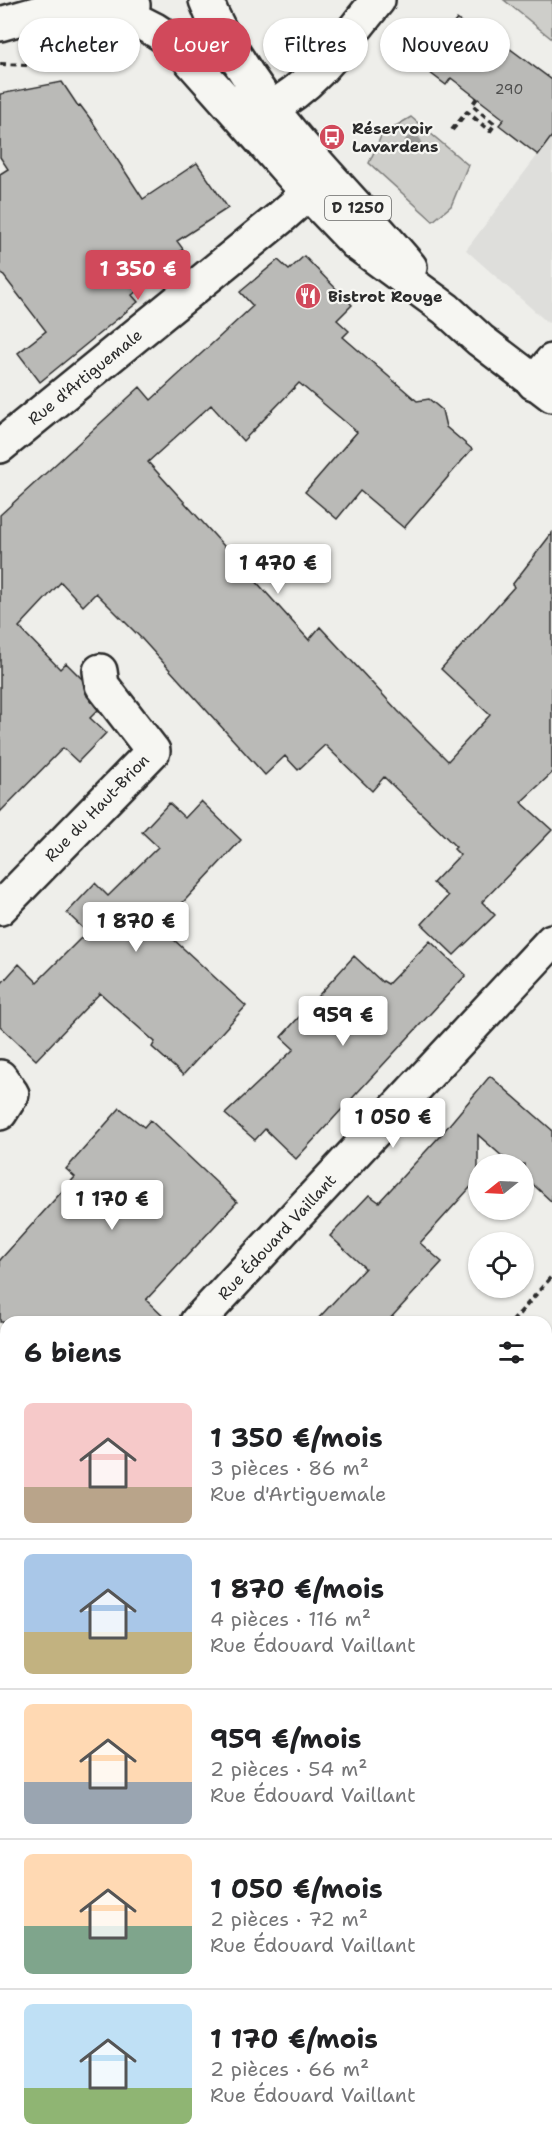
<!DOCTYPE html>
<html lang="fr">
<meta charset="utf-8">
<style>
body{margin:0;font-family:"Shantell Sans",sans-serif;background:#f2f2f2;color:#202124;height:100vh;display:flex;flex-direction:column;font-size:22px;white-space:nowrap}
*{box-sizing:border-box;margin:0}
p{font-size:20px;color:#757577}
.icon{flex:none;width:33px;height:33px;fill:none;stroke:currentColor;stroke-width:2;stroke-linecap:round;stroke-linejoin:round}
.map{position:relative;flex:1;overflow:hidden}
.panel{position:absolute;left:0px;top:1316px;width:552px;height:836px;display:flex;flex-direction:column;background:#fff;border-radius:18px 18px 0 0;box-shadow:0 2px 4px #0004}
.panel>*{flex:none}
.guide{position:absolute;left:18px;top:18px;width:516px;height:54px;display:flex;gap:12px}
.needle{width:39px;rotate:252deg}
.fabs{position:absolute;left:468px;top:1154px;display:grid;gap:12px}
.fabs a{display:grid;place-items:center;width:66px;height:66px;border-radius:50%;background:#fff;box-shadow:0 2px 4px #0004;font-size:30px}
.price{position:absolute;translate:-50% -51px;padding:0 14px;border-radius:6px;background:#fff;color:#222;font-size:20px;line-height:39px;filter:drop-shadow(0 2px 3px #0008)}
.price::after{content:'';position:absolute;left:50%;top:36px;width:18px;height:14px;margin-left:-9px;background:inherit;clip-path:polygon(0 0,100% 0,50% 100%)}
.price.on{background:#d1495b;color:#fff}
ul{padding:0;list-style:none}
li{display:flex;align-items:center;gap:18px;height:150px;padding:0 24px}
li+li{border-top:2px solid #e0e0e0}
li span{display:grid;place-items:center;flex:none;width:168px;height:120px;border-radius:9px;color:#555}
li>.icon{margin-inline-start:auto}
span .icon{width:72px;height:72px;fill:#fffc;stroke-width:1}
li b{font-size:26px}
h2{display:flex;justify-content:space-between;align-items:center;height:72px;padding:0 24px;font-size:26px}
.tag{padding:0 21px;border-radius:27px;background:#fff;box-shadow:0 2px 4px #0004;font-size:21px;line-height:54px}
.tag.on{background:#d1495b;color:#fff}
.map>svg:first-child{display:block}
.built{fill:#dededb}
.green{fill:#cececa;stroke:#7c7c7a;stroke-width:1.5}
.building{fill:#babab7;stroke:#2b2b2b;stroke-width:1.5}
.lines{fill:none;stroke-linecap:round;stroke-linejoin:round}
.minor-casing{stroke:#2b2b2b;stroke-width:38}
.major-casing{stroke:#2b2b2b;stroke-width:38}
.path{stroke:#2b2b2b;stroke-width:4;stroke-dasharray:6 4.5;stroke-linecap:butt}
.minor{stroke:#f6f6f2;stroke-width:33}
.major{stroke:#f6f6f2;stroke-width:33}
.tree{fill:#999997}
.labels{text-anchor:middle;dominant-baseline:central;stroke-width:4.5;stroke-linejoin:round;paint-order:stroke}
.number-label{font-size:14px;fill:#4f4f4e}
.shield{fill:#f6f6f2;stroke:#686867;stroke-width:1.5}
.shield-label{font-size:15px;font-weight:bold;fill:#2b2b2b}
.poi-label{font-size:16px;font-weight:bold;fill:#2b2b2b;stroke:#f6f6f2;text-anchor:start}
.street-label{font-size:16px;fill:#2b2b2b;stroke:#f6f6f2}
</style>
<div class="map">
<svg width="552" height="2150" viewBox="0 0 552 2150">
<rect width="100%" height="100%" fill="#eeeeea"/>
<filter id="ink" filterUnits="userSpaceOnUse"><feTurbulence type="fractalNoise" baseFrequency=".0167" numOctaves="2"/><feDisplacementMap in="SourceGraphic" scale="12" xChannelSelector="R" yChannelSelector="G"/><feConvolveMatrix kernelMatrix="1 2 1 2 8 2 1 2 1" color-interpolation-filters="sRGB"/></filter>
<g filter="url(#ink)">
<path class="built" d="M552,136V321L548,323L466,250Z"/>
<path class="green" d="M504,0H552V39Z
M411,117L468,165L451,206L433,221L369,163L382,134Z
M546,1754L552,1758V1874L546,1881Z
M243,2145H326L322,2150H247Z"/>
<path class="building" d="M457,19L481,38L486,31L552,80V136L538,155L499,125L504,119L451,78L446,85L421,66Z
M62,82L78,106L80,105L92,121L143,199L197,163L228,208L177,241L183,249L168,261L171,264L132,295L138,302L40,382L18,353L46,331L0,271V174L8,169L0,157V94Z
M304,256L352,305L337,320L349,331L343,337L417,401L429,399L442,410L446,427L472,449L404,528L360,491L337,519L305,492L357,432L299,383L243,441L211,405L148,462L309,640L320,627L398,711L448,761L490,715L441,669L514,587L512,585L552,533V773L521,802L552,830L482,902L495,915L454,955L422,924L448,896L433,883L460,855L454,849L456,847L384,777L372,791L325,745L298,770L285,756L265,775L141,638L96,593L83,606L61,582L19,627L60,669L66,663L82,679L87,696L98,710L90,718L106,733L78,762L63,748L0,812V515L140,387L151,400L253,306L240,292L278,260L289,270Z
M201,801L241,840L160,927L246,1006L183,1075L152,1047L155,1042L100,993L36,1060L0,1026V985L19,964L37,982L87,932L67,913L95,883L108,896L158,847L142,832L169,803L185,818Z
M430,941L466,975L296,1159L265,1129L255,1140L225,1114L294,1049L281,1037L354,956L382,982L383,981L388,984Z
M490,1076L552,1130V1202L524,1176V1164H511L478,1135V1179L420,1243L442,1262L387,1322H315L365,1268L330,1236L369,1195L379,1202L439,1137Z
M120,1108L144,1127L150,1120L237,1202L146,1300L169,1322H0V1260L75,1177L66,1169Z"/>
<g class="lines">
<g class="minor-casing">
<path id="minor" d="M0,24L42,12L85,4
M270,108C316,85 346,38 378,0
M534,383L552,361
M0,446L280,218L308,193
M0,908L153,751L102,685L100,671
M0,1077L12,1094L0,1113
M197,1322L552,941
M0,1469L6,1473"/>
</g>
<g class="major-casing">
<path id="major" d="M77,0C95,9 113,8 133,5
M206,0C214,22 225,41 238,60C285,137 352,198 410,267
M112,8L155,30L175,43L308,193L356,243L446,309L480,340L552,395"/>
</g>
<path class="path" d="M0,64L28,65L89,47L101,46
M452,130L467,112L490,131L495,124L472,105L477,98
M512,1322L552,1276
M546,1675L552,1668
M546,1736L552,1740
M546,2104L552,2097
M410,2145L416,2150
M506,2150L511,2145"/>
<use href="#minor" class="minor"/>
<use href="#major" class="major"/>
</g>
<circle class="tree" cx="413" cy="144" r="9"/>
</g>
<defs>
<g id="bus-disc" transform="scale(1.35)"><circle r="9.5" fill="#d1495b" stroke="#f6f6f2"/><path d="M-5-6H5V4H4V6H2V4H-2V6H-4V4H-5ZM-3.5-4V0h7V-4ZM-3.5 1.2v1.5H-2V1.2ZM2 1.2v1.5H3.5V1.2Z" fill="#fff"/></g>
<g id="restaurant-disc" transform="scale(1.35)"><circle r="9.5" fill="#d1495b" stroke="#f6f6f2"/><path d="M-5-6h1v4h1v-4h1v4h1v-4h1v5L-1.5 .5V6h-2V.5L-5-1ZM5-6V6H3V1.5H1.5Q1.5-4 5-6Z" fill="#fff"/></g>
</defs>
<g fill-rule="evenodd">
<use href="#bus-disc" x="332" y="137"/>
<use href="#restaurant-disc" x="308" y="296"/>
</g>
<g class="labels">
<g class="number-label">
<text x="509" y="89">290</text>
</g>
<rect class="shield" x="325" y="196" width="66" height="24" rx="4.5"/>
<g class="shield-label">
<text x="358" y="208">D 1250</text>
</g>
<g class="poi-label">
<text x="352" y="128">Réservoir<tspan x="352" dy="18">Lavardens</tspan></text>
<text x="328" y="296">Bistrot Rouge</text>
</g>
<g class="street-label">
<text transform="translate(85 377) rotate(-39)">Rue d'Artiguemale</text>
<text transform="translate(97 808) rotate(-46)">Rue du Haut-Brion</text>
<text transform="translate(277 1237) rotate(-47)">Rue Édouard Vaillant</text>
</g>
</g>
</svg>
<div class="fabs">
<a><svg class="needle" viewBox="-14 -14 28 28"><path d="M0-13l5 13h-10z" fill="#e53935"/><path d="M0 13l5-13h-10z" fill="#757577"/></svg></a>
<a><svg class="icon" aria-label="locate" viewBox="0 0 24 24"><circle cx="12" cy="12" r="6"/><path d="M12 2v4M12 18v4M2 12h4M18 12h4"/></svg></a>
</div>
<b class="price on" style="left:138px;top:301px">1 350 €</b>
<b class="price" style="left:278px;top:595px">1 470 €</b>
<b class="price" style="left:136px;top:953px">1 870 €</b>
<b class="price" style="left:343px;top:1047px">959 €</b>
<b class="price" style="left:393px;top:1149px">1 050 €</b>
<b class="price" style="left:112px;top:1231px">1 170 €</b>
<div class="guide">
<a class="tag">Acheter</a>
<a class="tag on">Louer</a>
<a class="tag">Filtres</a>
<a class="tag">Nouveau</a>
</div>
<section class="panel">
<h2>6 biens<svg class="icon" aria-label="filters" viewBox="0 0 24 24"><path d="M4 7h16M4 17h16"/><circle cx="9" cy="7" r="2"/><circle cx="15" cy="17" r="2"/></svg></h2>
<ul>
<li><span style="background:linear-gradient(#f6c9c9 70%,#b9a48a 0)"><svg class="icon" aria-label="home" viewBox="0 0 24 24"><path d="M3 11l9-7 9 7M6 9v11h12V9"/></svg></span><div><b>1 350 €/mois</b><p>3 pièces · 86 m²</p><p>Rue d'Artiguemale</p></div></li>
<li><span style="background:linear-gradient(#a9c7e8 65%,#c2b280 0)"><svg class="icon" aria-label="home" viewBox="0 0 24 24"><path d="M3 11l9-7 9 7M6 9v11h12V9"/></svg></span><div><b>1 870 €/mois</b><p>4 pièces · 116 m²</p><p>Rue Édouard Vaillant</p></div></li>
<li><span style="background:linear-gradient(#ffd9b3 65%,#9aa5b1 0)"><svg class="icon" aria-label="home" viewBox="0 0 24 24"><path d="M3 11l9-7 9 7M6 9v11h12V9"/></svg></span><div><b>959 €/mois</b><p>2 pièces · 54 m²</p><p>Rue Édouard Vaillant</p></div></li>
<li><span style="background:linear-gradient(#ffd9b3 60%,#7fa58c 0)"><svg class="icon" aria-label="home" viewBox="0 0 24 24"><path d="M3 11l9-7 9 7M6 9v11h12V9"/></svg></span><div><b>1 050 €/mois</b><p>2 pièces · 72 m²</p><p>Rue Édouard Vaillant</p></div></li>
<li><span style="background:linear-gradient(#bfe0f5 70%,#8fb573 0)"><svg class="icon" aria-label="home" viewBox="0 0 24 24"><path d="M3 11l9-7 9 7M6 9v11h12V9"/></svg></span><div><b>1 170 €/mois</b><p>2 pièces · 66 m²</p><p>Rue Édouard Vaillant</p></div></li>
</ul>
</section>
</div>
